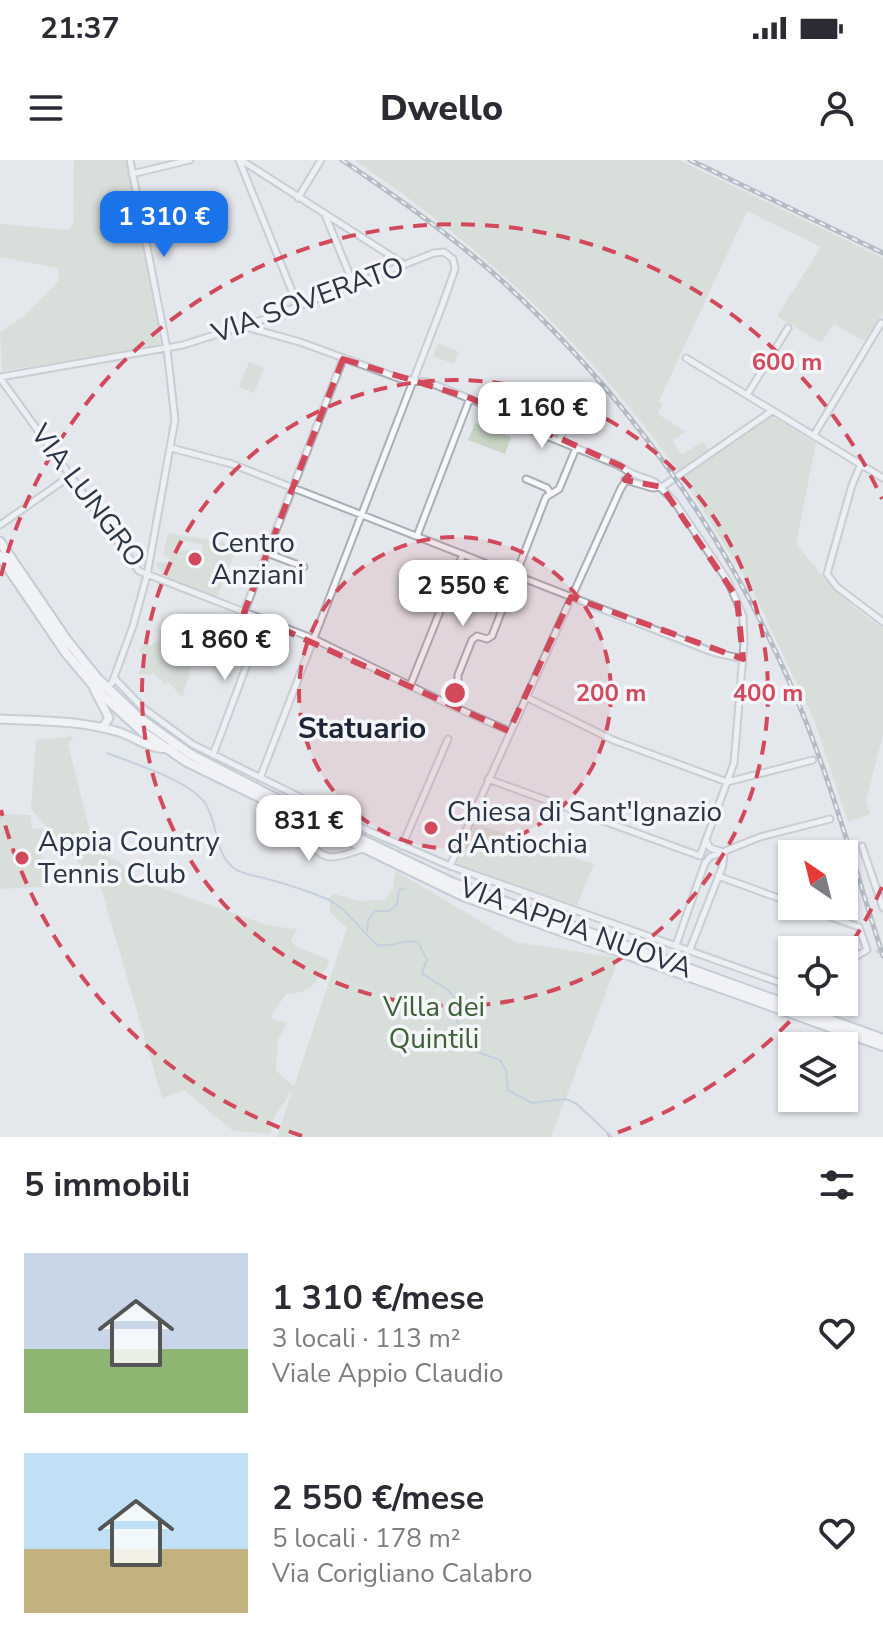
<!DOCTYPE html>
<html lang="it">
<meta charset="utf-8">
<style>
body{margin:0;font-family:"Nunito Sans",sans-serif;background:#f7f7f7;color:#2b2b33;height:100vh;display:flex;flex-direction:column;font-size:30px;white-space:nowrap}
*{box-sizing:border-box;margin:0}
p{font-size:26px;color:#7c7c81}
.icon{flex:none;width:44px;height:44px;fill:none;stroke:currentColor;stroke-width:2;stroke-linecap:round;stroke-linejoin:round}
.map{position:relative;height:977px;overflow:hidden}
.panel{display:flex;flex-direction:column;background:#fff;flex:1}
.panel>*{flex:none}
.needle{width:52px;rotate:325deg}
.tools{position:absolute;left:778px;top:680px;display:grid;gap:16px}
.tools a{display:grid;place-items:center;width:80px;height:80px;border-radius:0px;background:#fff;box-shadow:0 2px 6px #0004;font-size:40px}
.price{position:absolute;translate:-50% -68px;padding:0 18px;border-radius:16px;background:#fff;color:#222;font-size:26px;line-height:52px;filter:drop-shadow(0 2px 4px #0008)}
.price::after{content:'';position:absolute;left:50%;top:48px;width:24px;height:18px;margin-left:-12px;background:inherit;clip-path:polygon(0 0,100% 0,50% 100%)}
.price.active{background:#1a73e8;color:#fff}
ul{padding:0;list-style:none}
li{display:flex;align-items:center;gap:24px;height:200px;padding:0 24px}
li span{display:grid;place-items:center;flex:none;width:224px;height:160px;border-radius:0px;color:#555}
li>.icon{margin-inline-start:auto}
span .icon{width:96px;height:96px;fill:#fffc;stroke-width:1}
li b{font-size:34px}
h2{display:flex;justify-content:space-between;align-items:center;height:96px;padding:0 24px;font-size:34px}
.status{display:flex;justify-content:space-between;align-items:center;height:56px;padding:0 40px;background:#fff;direction:ltr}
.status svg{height:22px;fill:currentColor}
header{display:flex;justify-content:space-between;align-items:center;height:104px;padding:0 24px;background:#fff;font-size:36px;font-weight:800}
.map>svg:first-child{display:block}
.green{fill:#c9d6c5;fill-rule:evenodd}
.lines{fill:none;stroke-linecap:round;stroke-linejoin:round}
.stream{stroke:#9fb4cc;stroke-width:2}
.street-tunnel{stroke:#bfc3cb;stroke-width:5;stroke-dasharray:5 2.5;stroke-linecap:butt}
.street-casing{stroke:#a9aeb7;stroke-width:9}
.secondary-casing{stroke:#a9aeb7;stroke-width:11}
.primary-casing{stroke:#a3abb8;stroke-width:12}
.street{stroke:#f7f8fa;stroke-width:5}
.secondary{stroke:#fff;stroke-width:7}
.primary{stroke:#fff;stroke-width:8}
.rail-casing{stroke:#7d8696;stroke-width:5}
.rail{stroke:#f4f6f9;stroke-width:2;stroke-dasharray:6;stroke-linecap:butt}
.marked{fill:none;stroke:#d1495b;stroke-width:6;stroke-dasharray:16 10;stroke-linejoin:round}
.ring{fill:none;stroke:#d1495b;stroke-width:4;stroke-dasharray:14 10}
.poi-dot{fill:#d1495b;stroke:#f4f6f9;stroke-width:3}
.labels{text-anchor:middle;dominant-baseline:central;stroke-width:7;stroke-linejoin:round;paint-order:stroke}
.street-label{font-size:28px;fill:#2b3445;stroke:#f4f6f9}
.poi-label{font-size:28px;fill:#2b3445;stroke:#f4f6f9;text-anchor:start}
.park-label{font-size:28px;fill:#3f6138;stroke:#f4f6f9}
.neighbourhood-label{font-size:30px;font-weight:bold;fill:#1d2536;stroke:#f4f6f9}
.centre{fill:#d1495b;stroke:#f4f6f9;stroke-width:4}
.ring-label{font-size:24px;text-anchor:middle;font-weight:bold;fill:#d1495b;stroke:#f4f6f9;stroke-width:7;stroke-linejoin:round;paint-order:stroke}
</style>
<div class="status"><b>21:37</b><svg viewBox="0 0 49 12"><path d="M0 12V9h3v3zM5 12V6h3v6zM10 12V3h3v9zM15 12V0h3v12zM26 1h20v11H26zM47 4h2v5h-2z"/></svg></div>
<header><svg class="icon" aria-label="menu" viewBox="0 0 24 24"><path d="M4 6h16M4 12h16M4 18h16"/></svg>Dwello<svg class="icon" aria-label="person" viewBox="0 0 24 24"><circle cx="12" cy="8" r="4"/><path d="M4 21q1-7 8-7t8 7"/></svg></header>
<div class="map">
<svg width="883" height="977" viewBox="0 0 883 977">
<rect width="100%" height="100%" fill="#e4e7ec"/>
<path class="green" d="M74,0H131L164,186L2,211L0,172L24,156L59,120L58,108L0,97V64L69,70L73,64Z
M354,0H679L883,98V153L864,181L834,164L821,183L777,156L821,87L747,51L659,241L663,244L658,254L686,272L672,280L682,295L703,281L709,290L678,311C590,187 480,84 354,0Z
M438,183L459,192L454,204L433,196Z
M249,202L264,208L254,233L239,227Z
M769,257L777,259L816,283L796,384C824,418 846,444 883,468V575L866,641L870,654L848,662L815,562L752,429L681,315Z
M475,263L511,277L505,294L468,280Z
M168,373L238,385L216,439L161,414L156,402L169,403L170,397L163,395ZM179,380L203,385L198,408L188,406L191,391L177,389Z
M165,462L196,473L187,495L195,498L182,537L168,522L165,525L153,512L149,515L138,514L147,497L139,491L144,484L152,486L154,481L158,482Z
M74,576L68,584L95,691L120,702L136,719L267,765L293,769L298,767L291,780L296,787L328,799L329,803C318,822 309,834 286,834L271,856L275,860L287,863L278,880L276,911L294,926L347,768L330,752V736L334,734L358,741L385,740L393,728L396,711L515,782L619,798L551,977H277L292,930L272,961L271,974L233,971L184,930L162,938L101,728L31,649L36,580Z
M0,654L31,655L32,669L43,668L44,727L0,729Z
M472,662L594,704L576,747L453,702Z"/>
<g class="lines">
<path class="stream" d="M107,593C134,604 189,620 205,643C218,661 214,695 235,709C243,714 255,716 264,718C286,724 309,731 329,740C349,750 361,772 378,785C392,788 404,778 418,782L427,800L422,812L424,815L447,829L455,838L458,848L457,861L466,882L477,892L500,900L506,910L508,930L532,943L566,939L577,944L612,977
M367,771L368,760L375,751H390L397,744L399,730L404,729"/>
<path class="street-tunnel" d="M876,792L883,789"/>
<g class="street-casing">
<path id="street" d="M239,0L298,146
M241,0L402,103
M132,14L190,0
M298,38L321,0
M326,57L353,123
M246,167L300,182L401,219L428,222L480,243L534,271L618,305L631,313
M686,198L883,318
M0,217L183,185L268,158L434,93L444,92L453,99L455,109L442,146L260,618
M0,218L139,411L314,479L450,545L509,571
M747,235L788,168
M545,275L555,250
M814,275L881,163L883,164
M559,281L571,252
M171,288L232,304L712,492L743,499
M861,304L852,325L827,414L837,427L883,462
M526,319L547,328L551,334
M625,320L653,328L661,327
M662,327L772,251
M0,365L70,316
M417,376L470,238
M267,393L304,407
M244,452L343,199
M114,518L143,548L192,584L371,672L450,706L792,827
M94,525L104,528L112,523L133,466L147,415L175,260L167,189L130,0
M410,526L463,394
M526,537L613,580L727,622L813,600
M450,545L458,527V515L472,480L477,476L487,479L492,476L546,337L559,329L576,288
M213,595L264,459
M488,619L700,696
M315,665L314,687C328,706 345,693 364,689
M706,680L710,688L723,692
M402,686L448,579
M862,686L883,748
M450,706L621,328L631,313L655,322L674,341L728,421L743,456L744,483L734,603L700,696
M718,716L792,743
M800,746L859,767L867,790L844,803
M676,785L705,703L710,697L760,677L830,659
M690,789L723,705L724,693"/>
</g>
<g class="secondary-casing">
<path id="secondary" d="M94,529L109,558L102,568
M0,559C39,561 80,560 119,572C138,578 156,595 177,586"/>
</g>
<g class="primary-casing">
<path id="primary" d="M0,382L66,479L97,518L138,557L190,594L279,640L453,723L883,879
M0,396L66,493L97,530L143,572L187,602L463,736L883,886"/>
</g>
<use href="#street" class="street"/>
<use href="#secondary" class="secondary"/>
<use href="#primary" class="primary"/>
<g class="rail-casing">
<path id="rail" d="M342,0C394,35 445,71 492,112C619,225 721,366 789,521C828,609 853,703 883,796
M690,0L883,93"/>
</g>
<use href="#rail" class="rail"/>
</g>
<path d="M0 0H883V977H0ZM343,199L470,238L621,306L631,313L625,320L662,327L737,438L743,499L571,437L509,571L244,452Z" fill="#e4e7ec" fill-opacity=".55" fill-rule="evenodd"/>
<path class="marked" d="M343,199L470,238L621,306L631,313L625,320L662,327L737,438L743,499L571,437L509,571L244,452Z"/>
<circle cx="455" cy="533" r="156" fill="#d1495b" fill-opacity=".12"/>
<g class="ring">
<circle cx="455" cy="533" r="156"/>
<circle cx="455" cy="533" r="313"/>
<path d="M882 727A469 469 0 0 1 846 792M806 844A469 469 0 0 1 608 976M302 976A469 469 0 0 1 1 650M1 416A469 469 0 0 1 882 339"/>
</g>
<g class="poi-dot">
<circle cx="195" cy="399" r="8"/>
<circle cx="431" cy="668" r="8"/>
<circle cx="22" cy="698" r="8"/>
</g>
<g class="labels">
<g class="street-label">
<text transform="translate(308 140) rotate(-20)">VIA SOVERATO</text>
<text transform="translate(88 336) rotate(53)">VIA LUNGRO</text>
<text transform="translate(576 768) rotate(20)">VIA APPIA NUOVA</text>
</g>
<g class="poi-label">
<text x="211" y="383">Centro<tspan x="211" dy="32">Anziani</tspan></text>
<text x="447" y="652">Chiesa di Sant'Ignazio<tspan x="447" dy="32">d'Antiochia</tspan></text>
<text x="38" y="682">Appia Country<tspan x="38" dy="32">Tennis Club</tspan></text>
</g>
<g class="park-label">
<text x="434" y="847">Villa dei<tspan x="434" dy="32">Quintili</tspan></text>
</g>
<g class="neighbourhood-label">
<text x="362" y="568">Statuario</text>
</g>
</g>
<circle cx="455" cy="533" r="12" class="centre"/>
<g class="ring-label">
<text x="787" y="210">600 m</text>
<text x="611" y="541">200 m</text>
<text x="768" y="541">400 m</text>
</g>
</svg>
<div class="tools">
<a><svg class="needle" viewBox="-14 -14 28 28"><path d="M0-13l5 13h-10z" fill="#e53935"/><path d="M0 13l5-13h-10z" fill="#7c7c81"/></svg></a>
<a><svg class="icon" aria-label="locate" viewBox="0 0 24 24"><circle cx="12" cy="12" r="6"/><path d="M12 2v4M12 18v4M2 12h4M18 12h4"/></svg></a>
<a><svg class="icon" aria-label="layers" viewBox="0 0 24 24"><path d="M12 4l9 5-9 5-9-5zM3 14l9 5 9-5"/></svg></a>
</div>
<b class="price active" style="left:164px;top:99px">1 310 €</b>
<b class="price" style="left:542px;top:290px">1 160 €</b>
<b class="price" style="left:463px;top:468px">2 550 €</b>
<b class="price" style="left:225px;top:522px">1 860 €</b>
<b class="price" style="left:309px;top:703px">831 €</b>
</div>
<section class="panel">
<h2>5 immobili<svg class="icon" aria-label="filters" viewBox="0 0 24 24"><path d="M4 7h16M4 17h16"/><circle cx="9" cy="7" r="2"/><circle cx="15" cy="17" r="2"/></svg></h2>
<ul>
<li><span style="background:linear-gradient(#c9d6e8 60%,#8fb573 0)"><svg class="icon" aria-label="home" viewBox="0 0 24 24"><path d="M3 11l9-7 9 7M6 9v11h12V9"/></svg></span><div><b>1 310 €/mese</b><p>3 locali · 113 m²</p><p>Viale Appio Claudio</p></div><svg class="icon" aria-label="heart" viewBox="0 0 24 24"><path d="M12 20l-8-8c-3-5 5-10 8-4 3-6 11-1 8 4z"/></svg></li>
<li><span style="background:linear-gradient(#bfe0f5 60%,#c2b280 0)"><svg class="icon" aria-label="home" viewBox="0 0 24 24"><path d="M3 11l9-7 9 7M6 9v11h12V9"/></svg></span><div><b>2 550 €/mese</b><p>5 locali · 178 m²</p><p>Via Corigliano Calabro</p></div><svg class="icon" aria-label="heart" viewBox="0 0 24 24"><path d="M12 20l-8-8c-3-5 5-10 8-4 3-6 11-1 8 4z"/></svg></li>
</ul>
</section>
